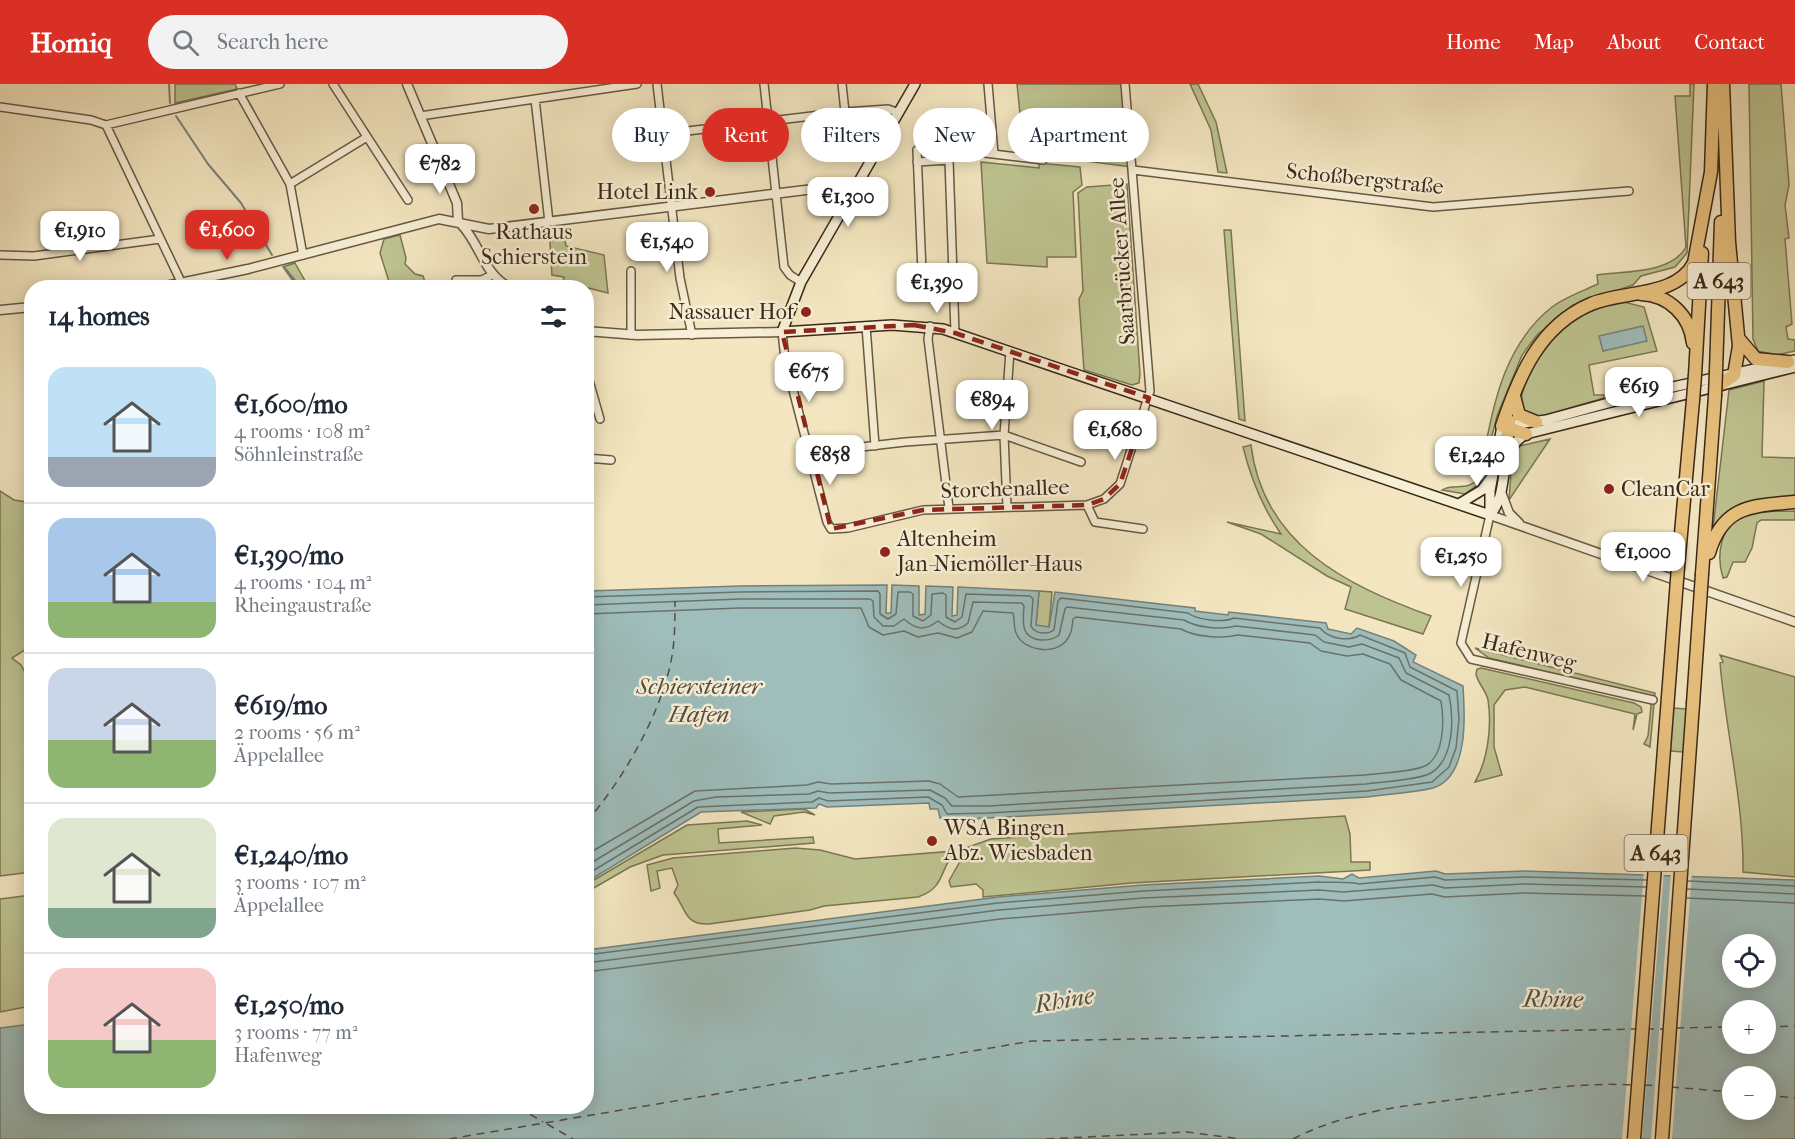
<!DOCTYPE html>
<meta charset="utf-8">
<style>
body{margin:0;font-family:"IM FELL French Canon",serif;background:#f2f2f3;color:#1f2937;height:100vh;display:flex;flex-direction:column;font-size:22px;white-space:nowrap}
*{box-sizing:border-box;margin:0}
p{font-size:20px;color:#747a83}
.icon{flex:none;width:33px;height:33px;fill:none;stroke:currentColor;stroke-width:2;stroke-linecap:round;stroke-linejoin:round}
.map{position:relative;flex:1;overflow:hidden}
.drawer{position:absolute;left:24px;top:196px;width:570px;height:834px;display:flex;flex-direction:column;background:#fff;border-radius:24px;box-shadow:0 3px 15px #0003}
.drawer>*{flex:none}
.banner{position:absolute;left:612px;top:24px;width:570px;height:54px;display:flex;gap:12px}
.controls{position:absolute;left:1722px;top:850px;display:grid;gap:12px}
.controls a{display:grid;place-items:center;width:54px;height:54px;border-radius:50%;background:#fff;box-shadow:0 3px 15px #0003;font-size:30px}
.price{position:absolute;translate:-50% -51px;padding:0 14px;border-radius:12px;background:#fff;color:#222;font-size:20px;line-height:39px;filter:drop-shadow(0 2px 3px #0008)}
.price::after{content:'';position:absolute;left:50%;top:36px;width:18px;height:14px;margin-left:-9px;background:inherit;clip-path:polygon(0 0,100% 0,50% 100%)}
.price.active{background:#d93025;color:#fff}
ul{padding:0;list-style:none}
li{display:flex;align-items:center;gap:18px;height:150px;padding:0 24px}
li+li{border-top:2px solid #e0e1e3}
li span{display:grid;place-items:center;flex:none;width:168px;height:120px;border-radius:18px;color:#555}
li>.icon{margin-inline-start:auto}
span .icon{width:72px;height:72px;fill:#fffc;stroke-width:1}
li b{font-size:26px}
h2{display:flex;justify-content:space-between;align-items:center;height:72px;padding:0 24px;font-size:26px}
.tag{padding:0 21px;border-radius:27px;background:#fff;box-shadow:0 3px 15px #0003;font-size:21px;line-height:54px}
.tag.active{background:#d93025;color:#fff}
header{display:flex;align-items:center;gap:36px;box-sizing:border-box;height:84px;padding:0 30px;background:#d93025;color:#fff}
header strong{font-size:28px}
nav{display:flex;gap:33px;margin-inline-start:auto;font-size:21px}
.search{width:420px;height:54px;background:#f2f2f3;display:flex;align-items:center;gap:15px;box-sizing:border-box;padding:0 21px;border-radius:33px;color:#747a83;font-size:22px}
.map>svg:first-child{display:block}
.green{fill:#bec491;stroke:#7c7654;stroke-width:1.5}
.water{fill:#9ebdbb;stroke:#76817a;stroke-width:1.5;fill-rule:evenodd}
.pier{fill:#f3e6c0}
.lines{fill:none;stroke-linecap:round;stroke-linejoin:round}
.shore{stroke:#6c726a;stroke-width:1.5}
.stream{stroke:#76817a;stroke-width:2}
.ferry{stroke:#544d41;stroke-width:1.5;stroke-dasharray:8 6;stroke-linecap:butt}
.minor-casing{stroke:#695842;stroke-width:10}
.tertiary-casing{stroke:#695842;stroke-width:11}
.secondary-casing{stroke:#3b2818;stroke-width:12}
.motorway-casing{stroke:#3b2818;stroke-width:15}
.minor{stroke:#f7efd6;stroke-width:7}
.tertiary{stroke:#f7efd6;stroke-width:8}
.secondary{stroke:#f7efd6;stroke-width:9}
.motorway{stroke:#eac380;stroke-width:12}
.motorway-bridge-casing{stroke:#3b2818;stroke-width:15;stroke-linecap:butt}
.motorway-bridge{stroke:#eac380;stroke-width:12}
.marked{fill:none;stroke:#8f2418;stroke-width:4.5;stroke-dasharray:12 8;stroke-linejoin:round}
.poi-dot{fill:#8f2418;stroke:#f7efd6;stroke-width:2}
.labels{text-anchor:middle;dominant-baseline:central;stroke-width:5;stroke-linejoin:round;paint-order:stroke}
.shield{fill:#f7efd6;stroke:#736451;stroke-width:1.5}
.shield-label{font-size:21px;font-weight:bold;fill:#3b2818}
.street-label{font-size:22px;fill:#3b2818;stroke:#f7efd6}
.poi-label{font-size:22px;fill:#3b2818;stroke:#f7efd6;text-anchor:start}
.water-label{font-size:24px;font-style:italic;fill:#544d41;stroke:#f7efd6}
</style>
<header>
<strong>Homiq</strong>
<div class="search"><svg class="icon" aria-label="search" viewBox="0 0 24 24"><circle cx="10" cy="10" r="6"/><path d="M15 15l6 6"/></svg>Search here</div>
<nav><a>Home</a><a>Map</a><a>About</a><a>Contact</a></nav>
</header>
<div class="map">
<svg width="1795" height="1055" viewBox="0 0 1795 1055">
<rect width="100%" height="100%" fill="#f3e6c0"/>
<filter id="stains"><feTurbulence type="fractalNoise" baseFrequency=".00333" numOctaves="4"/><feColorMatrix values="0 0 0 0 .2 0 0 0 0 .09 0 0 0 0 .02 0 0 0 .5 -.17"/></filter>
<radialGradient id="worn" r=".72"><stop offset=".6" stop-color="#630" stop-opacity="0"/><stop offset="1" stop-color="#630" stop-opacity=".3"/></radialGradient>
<path class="green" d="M175,0H235L237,5L175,19Z
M1017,0H1122L1131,83L1024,69Z
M1190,0H1198L1216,38L1227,89L1218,88L1211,46Z
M1690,0H1694L1687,169L1675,183L1641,192L1633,201L1573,221L1537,251L1522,271L1497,332L1480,399L1465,410L1442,406C1454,398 1466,409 1479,394C1492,332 1499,265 1552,223C1565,213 1583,207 1598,200L1597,191C1625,187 1671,190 1686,163L1675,12H1690Z
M1749,0H1781L1789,101L1785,121L1789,154L1785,155L1792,240L1786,243L1788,255L1795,256V267L1776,271L1758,267L1753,255Z
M981,78L1039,84V79L1080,83L1082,101L1073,108L1076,173H1047V183L987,179Z
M1127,100L1140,290L1139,299L1132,301L1084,286L1079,215L1083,207L1078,109L1087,103Z
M562,141L566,162L604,171L608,209L572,200L571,204H562L564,193L552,191L549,143Z
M1224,146H1231L1245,337L1239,335Z
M400,151L406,174L405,180L415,190L423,192L427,204H391L380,169L384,155Z
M295,179L309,204H298L283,183Z
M1624,218L1644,223L1657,267L1589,281L1594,311H1604V314L1539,333L1522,328C1519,313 1524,302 1531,288C1549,249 1581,224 1624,218Z
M1764,297L1762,373L1795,374V412C1762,415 1735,416 1713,444L1729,306Z
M1550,355L1509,416L1512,375L1520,362Z
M1251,361C1263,460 1345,501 1431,532L1423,550L1345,525L1351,503L1327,492L1261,450L1227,438L1281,450C1262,423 1251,395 1243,363Z
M0,407L14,416L27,418L32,459L31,562L12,574L21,581L31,599V788L0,792Z
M1795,427V436H1761L1757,439L1752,464L1745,478H1733L1727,493L1723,494C1716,472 1720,442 1743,431C1757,425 1780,428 1795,427Z
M1039,507L1052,508L1049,543L1036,542Z
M1475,564L1655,609L1650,663L1644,660L1648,652L1652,612L1489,574Z
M1720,571L1795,593V793L1743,788C1744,719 1726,649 1720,579L1723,578Z
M1481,584L1634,619L1641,623L1642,628L1637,630L1633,646L1635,630L1525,603L1505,606L1494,621V663L1502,691L1475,698C1488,676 1492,641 1488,616C1486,606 1478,600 1476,590L1477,585Z
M1662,623L1697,626L1694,669L1659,666Z
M804,725L815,731L804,728L774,732L770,740L741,728Z
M1345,732L1350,750L1351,778H1370V786L1131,799L983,813V806L976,800L951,803L949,797L968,763L991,755Z
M747,737L762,741L718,745L719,759L813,753L814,759L663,771L630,783L587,808V800L687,741Z
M795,764L820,766L855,775L955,767C939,787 945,804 918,813L824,822L810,826L709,840C684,841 687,826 674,809L678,801L672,784L657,787L660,804L651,807L647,781L673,774Z
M31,811V922L0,928V815Z"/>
<path class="water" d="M1643,242L1647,257L1603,267L1599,252Z
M887,501L886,529H891L892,501L919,502V531L925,530L926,502L953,503L952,532L957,531L958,503L1039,507L1036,541L1049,543L1055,508L1195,524V527L1228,531L1229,528L1326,539L1328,545L1351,550L1357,544L1394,557L1416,571L1413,578L1463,602C1465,631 1469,693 1433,704C1412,709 1389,710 1368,713L952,736L940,734L938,725H930L929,719L827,723L819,720L816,724L701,728L587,798V507L740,502Z
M1436,787L1445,790L1524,787L1795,796V1055H0V944L31,940L32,1023H586L587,866L998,813L1143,801L1319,792L1343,795L1352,790L1359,794ZM1732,861H1766V894H1732ZM1732,927H1766V960H1732ZM1732,993H1766V1026H1732Z"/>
<path class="pier" d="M1644,787H1664L1642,1055H1622Z
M1671,788H1692L1672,1055H1651Z"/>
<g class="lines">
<path class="shore" d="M586,513L740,508L878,507L880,510V530L888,535L896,530L898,508H910L913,510V532L923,537L931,531L932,510L943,509L946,511V533L955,538L962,533L966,510L1030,512L1033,515L1031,542C1035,550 1047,551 1054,546L1058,517L1061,514L1188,529C1197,536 1223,539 1234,534L1320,544C1329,555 1348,558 1360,551L1405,569L1410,583L1457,607L1459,635L1456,664L1449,683L1432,698L1367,707L989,729L947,730L942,721L928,713L828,717L819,714L812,718L698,723L586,791
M586,521L740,515H870L873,517L874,533L883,542H894L904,535C916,546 925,547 938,537C948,545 957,549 968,539L973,518L1022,519L1024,522C1023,538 1020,554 1041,556C1048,556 1053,556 1059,551L1065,525L1067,523L1184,536C1197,544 1222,546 1236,542L1315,551L1324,558L1349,563L1362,560L1399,574L1406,589L1449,611C1454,635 1454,675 1431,689C1419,696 1381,698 1366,700L988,722H952L945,714L930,706L829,709L818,707L809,710L716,713L694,717L586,782
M586,530L740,524H861L869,543L883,551L904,547L918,553L938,549L957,554L972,548L983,527L1013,529C1015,536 1013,544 1017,551C1025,567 1054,571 1066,557C1072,550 1072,543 1073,535L1076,533L1181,545C1195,553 1222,555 1238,551L1310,559L1321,567L1347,572L1363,570L1390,580L1401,596L1441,617C1444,635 1445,672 1425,682C1412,688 1381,689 1365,691L958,713L940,700L929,697L831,700L818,698L807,701L695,707L586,771
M1688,797L1795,802
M1687,805L1795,810
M1687,814L1795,819
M586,871L998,819L1143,807L1319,798C1331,799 1350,797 1359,800L1435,793L1445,796L1524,793L1646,796
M586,879L999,826L1143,814L1319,806L1343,808L1433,801L1445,804L1524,800L1646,803
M586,888L1000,835L1144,823L1319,815L1344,817L1432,810L1445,813L1524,809L1645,812"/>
<path class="stream" d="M169,0L170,19
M176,32L208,80L241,119L272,171
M284,183L301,204"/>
<path class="ferry" d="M586,738C623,697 663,626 672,572C675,554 675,535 675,517
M1766,943L1795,942
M1676,944L1732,943
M1646,945H1666
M1644,1001L1660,1002
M1671,1003L1732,1008
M1766,1011L1795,1014
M518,1023L543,1038
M547,1040L573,1055
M449,1055L1032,957L1636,945
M1046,1055L1187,1048L1241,1055
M1293,1055C1353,1024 1421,1020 1487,1012C1535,1006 1585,998 1633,1001"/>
<g class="minor-casing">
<path id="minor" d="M333,0L408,116
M657,0L680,194L692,251
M764,0L784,183L790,191L801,198
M842,0L845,28
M988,0L994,70
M239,9L290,100L303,171
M535,15L549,138
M0,23L91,36L106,41L280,0
M420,32L637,0
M106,41L184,204
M663,50L845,28L888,25L899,29
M917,66L922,188L929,194L954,193
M968,67L1043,76
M917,78L949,76L955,249
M1133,86L1433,123L1629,107
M290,100L367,53
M0,171L34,172L160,155
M631,187V251
M456,196H482L492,191
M866,242L875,362
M930,242L928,255L949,424
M782,248L785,275L827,438L831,445L848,444L923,426L1087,421L1104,415L1120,400L1150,307L1125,0
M586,286L600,335
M809,369L905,358L1004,351L1081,378
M586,374L611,376
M1087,421L1095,438L1143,445
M1007,423L1004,351L1010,267
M1490,431L1461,559L1471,575L1653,616"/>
</g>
<g class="tertiary-casing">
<path id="tertiary" d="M407,0L457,119L458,137
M460,139C481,160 483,191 511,204
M156,204L248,185L439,135L489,145L838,102L854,106
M0,226L32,223
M586,247L637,251L782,248
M1501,408L1509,429L1519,439
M1490,431L1795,538"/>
</g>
<g class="secondary-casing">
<path id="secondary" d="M915,0L801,198L782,248L892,241L943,245L1490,431
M1459,420L1482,406L1491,394
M1490,431V407L1502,342L1546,336L1641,310L1795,276
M1490,431C1512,406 1494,369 1526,350L1795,283"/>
</g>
<g class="motorway-casing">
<path id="motorway" d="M1641,210C1669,211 1690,232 1693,259
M1739,255L1756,275L1788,278
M1716,287L1721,138
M1695,291L1702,169
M1721,300L1734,291L1739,262L1729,158L1723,0
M1514,312L1519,331L1536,338
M1526,350L1502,342C1519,292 1539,242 1591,220C1624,206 1675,214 1694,179L1711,88L1714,0
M1504,378L1509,337
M1709,469C1723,421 1752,422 1795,418
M1678,483L1693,316
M1702,490L1715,312
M1662,1055L1693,620"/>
</g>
<use href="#minor" class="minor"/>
<use href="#tertiary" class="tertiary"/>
<use href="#secondary" class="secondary"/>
<use href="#motorway" class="motorway"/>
<g class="motorway-bridge-casing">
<path id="motorway-bridge" d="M1715,312L1716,287
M1693,316L1695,291
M1693,620L1702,490
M1634,1055L1678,483"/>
</g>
<use href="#motorway-bridge" class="motorway-bridge"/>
</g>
<path class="marked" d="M914,241L955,249L1149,314L1120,400L1104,415L1087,421L923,426L831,445L782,248Z"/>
<g class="poi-dot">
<circle cx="710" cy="108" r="6"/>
<circle cx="534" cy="125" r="6"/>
<circle cx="806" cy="228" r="6"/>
<circle cx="1609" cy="405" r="6"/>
<circle cx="885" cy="468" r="6"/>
<circle cx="932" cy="757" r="6"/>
</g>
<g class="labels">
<g class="shield">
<rect x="1687.5" y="179" width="63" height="36" rx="4.5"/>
<rect x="1624.5" y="751" width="63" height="36" rx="4.5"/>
</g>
<g class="shield-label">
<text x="1719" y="197">A 643</text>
<text x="1656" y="769">A 643</text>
</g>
<g class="street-label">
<text transform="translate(1365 95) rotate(6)">Schoßbergstraße</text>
<text transform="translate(1122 177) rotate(-94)">Saarbrücker Allee</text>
<text transform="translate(1005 405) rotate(-2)">Storchenallee</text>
<text transform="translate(1529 568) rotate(14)">Hafenweg</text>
</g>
<g class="poi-label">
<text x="698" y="108" text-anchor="end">Hotel Link</text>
<text x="534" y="148" text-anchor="middle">Rathaus<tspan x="534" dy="25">Schierstein</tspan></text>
<text x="794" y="228" text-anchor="end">Nassauer Hof</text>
<text x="1621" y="405">CleanCar</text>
<text x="897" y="455">Altenheim<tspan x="897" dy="25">Jan-Niemöller-Haus</tspan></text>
<text x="944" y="744">WSA Bingen<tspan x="944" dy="25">Abz. Wiesbaden</tspan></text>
</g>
<g class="water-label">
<text x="699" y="602">Schiersteiner<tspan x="699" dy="28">Hafen</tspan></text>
<text transform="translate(1553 915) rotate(1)">Rhine</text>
<text transform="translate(1064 916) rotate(-10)">Rhine</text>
</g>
</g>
<rect width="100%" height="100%" filter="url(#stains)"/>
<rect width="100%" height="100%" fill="url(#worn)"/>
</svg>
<div class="controls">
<a><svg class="icon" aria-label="locate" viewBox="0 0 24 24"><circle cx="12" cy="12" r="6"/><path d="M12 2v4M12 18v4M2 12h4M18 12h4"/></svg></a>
<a>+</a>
<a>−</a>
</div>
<b class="price" style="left:440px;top:111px">€782</b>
<b class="price" style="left:848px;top:144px">€1,300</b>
<b class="price active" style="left:227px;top:177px">€1,600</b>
<b class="price" style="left:80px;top:178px">€1,910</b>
<b class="price" style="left:667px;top:189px">€1,540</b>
<b class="price" style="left:937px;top:230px">€1,390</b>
<b class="price" style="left:809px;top:319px">€675</b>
<b class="price" style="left:1639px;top:334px">€619</b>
<b class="price" style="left:992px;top:347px">€894</b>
<b class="price" style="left:1115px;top:377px">€1,680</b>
<b class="price" style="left:830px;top:402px">€858</b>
<b class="price" style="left:1477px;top:403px">€1,240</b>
<b class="price" style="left:1643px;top:499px">€1,000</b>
<b class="price" style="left:1461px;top:504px">€1,250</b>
<div class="banner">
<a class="tag">Buy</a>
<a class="tag active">Rent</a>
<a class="tag">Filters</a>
<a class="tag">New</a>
<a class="tag">Apartment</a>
</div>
<section class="drawer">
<h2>14 homes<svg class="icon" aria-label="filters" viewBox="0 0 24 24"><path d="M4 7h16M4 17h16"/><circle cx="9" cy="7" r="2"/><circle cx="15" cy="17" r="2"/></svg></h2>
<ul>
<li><span style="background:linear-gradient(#bfe0f5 75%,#9aa5b1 0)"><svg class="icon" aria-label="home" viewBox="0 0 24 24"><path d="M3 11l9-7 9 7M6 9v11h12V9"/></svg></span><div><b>€1,600/mo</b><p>4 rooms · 108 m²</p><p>Söhnleinstraße</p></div></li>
<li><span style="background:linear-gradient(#a9c7e8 70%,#8fb573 0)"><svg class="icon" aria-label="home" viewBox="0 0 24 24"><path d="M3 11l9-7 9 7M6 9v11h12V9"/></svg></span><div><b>€1,390/mo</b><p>4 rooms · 104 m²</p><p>Rheingaustraße</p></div></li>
<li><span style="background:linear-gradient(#c9d6e8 60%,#8fb573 0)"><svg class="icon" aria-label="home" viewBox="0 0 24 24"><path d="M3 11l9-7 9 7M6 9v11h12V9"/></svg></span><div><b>€619/mo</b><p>2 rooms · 56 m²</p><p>Äppelallee</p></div></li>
<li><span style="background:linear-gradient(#dfe7d0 75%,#7fa58c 0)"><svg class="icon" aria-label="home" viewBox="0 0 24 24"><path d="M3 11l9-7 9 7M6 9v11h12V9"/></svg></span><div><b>€1,240/mo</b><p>3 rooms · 107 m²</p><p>Äppelallee</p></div></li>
<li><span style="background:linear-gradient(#f6c9c9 60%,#8fb573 0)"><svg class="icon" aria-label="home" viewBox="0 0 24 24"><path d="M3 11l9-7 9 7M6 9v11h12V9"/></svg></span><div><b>€1,250/mo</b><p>3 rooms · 77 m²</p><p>Hafenweg</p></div></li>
</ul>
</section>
</div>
